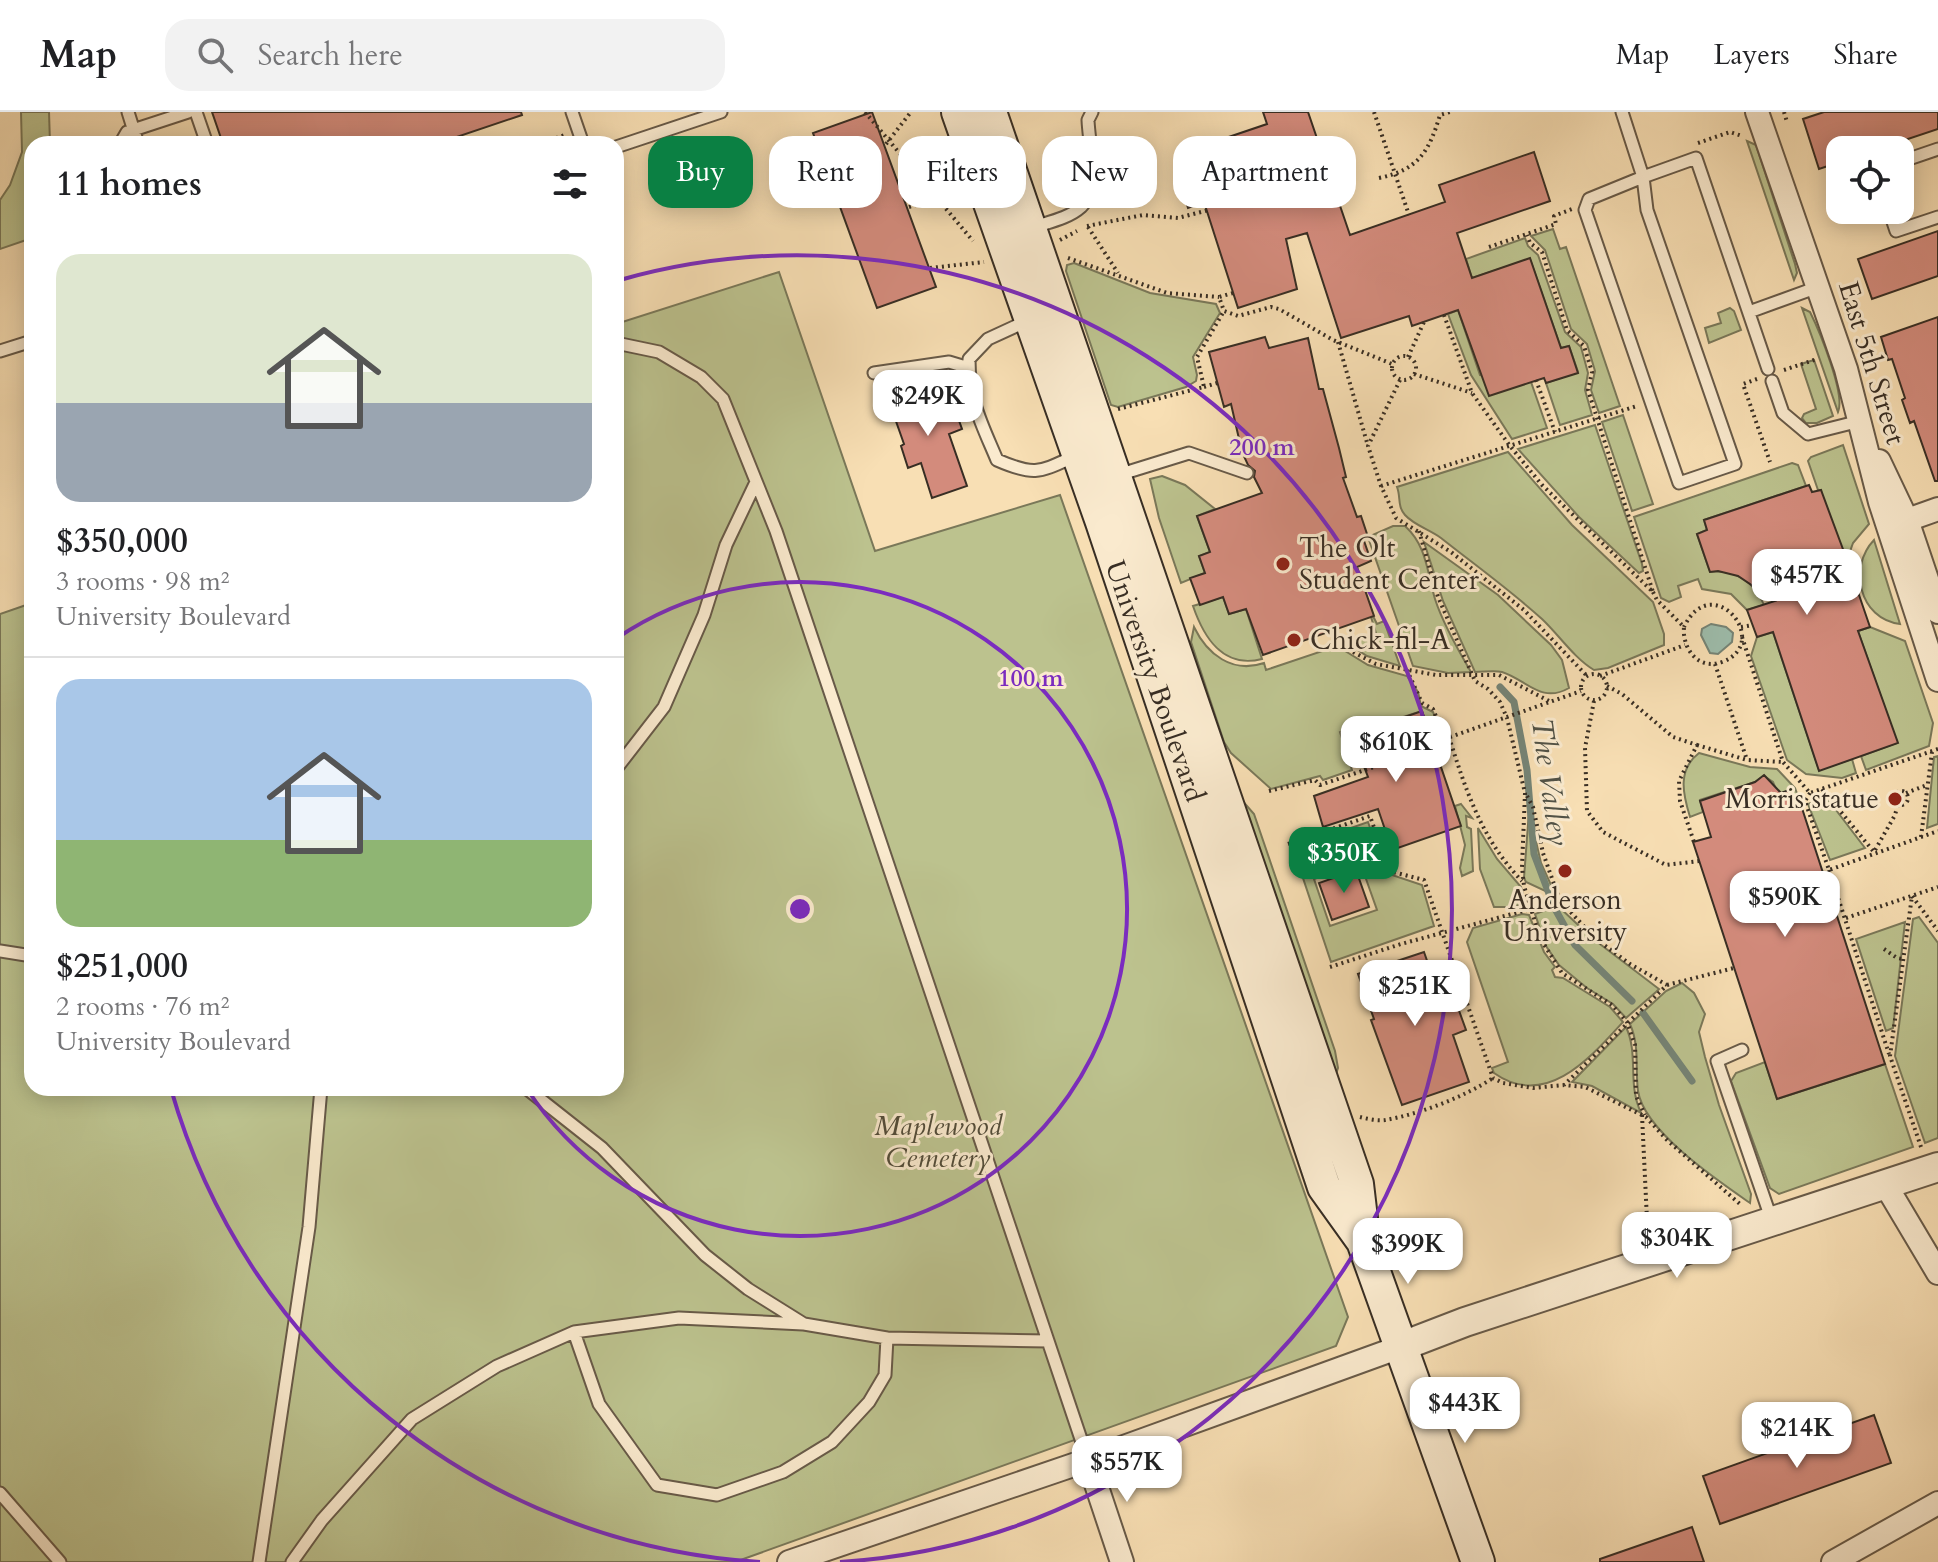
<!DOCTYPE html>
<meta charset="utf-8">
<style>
body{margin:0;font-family:Cardo,serif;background:#f2f2f2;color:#202124;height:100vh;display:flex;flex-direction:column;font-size:30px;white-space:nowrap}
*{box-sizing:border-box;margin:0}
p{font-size:26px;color:#757577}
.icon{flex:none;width:44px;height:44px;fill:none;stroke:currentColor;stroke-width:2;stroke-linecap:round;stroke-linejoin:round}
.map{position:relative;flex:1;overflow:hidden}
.side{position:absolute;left:24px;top:24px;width:600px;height:960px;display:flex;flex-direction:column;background:#fff;border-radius:24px;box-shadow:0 4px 20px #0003}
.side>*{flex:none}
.guide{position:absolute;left:648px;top:24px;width:760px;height:72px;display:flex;gap:16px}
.fabs{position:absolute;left:1826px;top:24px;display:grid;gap:16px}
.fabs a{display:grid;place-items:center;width:88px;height:88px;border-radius:16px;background:#fff;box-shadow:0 4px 20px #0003;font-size:40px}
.price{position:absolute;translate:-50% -68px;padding:0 18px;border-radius:16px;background:#fff;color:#222;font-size:26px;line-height:52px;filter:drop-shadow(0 2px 4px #0008)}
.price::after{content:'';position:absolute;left:50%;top:48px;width:24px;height:18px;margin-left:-12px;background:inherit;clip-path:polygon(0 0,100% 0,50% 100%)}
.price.active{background:#0b8043;color:#fff}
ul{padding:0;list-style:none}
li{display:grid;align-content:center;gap:16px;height:424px;padding:0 32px}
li+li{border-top:2px solid #e0e0e0}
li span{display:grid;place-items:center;height:248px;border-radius:24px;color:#555}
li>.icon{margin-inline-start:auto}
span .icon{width:144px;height:144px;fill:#fffc;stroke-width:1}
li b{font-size:34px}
h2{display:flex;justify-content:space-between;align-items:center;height:96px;padding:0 32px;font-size:34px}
.tag{padding:0 28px;border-radius:24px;background:#fff;box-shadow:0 4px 20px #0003;font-size:28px;line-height:72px}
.tag.active{background:#0b8043;color:#fff}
header{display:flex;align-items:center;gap:48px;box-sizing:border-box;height:112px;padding:0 40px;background:#fff;border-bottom:2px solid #e0e0e0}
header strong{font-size:38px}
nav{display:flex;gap:44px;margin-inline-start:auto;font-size:28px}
.search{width:560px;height:72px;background:#f2f2f2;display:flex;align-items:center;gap:20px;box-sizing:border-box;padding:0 28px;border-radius:24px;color:#757577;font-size:30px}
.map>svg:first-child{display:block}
.green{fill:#bcc28e;stroke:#7a7859;stroke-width:2;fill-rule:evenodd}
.water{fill:#9dbdac;stroke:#758476;stroke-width:2}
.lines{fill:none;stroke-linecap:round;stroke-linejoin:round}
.stream{stroke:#758476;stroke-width:7}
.building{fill:#d38b7c;stroke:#382e24;stroke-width:2}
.service-casing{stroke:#685a48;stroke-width:15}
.minor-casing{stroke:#685a48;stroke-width:26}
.tertiary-casing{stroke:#685a48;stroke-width:32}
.secondary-casing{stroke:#382e24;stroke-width:36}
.path{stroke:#382e24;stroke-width:4;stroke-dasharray:2 4;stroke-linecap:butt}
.service{stroke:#faeace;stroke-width:11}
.minor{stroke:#faeace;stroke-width:22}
.tertiary{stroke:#faeace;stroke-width:28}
.secondary{stroke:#faeace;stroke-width:32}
.ring{fill:none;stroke:#7b2cbf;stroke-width:4}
.poi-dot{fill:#8f2418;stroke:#faeace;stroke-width:3}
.labels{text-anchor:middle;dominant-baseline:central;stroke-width:6;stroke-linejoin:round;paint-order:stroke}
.street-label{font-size:28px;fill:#382e24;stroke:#faeace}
.poi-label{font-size:28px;fill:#382e24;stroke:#faeace;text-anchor:start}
.park-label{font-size:28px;font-style:italic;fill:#524c39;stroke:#faeace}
.water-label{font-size:30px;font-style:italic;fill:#515246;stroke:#faeace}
.centre{fill:#7b2cbf;stroke:#faeace;stroke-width:4}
.ring-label{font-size:24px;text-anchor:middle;font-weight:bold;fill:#7b2cbf;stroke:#faeace;stroke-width:6;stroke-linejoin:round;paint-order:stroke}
</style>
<header>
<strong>Map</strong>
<div class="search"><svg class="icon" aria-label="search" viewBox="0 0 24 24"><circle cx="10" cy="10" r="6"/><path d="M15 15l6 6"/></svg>Search here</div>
<nav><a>Map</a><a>Layers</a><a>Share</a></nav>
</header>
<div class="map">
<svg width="1938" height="1450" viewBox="0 0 1938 1450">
<rect width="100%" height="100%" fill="#f8dfb4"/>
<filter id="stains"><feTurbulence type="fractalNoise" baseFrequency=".0025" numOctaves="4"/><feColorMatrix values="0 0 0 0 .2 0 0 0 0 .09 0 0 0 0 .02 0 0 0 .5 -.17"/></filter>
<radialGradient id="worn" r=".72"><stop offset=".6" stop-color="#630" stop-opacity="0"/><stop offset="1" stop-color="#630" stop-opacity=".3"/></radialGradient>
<path class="green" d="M21,0H49L50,32H32V90L26,99L32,126L0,137V88L10,73L22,40Z
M1747,29L1756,33L1795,152L1797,161L1794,168Z
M1553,117L1560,137L1566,135L1620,294L1599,301L1591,278L1595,259L1587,232L1571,217L1545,138L1531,124Z
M1525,126L1528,134L1538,143L1565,220L1581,235L1588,261L1585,278L1592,303L1560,313L1546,271L1578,260L1569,234L1561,236L1530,147L1472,166L1466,147Z
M1074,151L1150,181L1216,192L1220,201L1193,245L1197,263L1196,269L1186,275L1118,295L1111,293L1066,159L1067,153Z
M779,160L875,439L1060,383L1348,1205L1336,1234L735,1450H0V502L32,491V976H616V212Z
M1730,196L1734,199L1741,218L1709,231L1705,216L1721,211L1718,201Z
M1802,196L1810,200C1819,218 1846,283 1838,300Z
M1458,198L1480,263L1531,270L1547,316L1512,327L1471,263L1448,202Z
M1814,248L1833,304L1817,311H1806L1802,306L1804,302L1816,297L1801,252Z
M1623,303L1653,392L1632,399L1602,310Z
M1595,313L1642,452L1643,459L1639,461L1579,405L1518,337Z
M1843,333L1869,412L1853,431L1847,448L1835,453L1821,378H1818L1808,349L1811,345Z
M1508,340L1572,413L1653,490L1664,522V533L1608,556L1594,558C1574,546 1559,523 1542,507C1510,478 1475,453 1441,426C1430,418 1414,413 1405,403C1397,394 1401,385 1397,375Z
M1792,351L1798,353L1806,374L1704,408L1707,418L1697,422L1710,460C1735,457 1755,470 1764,493L1747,498L1731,482L1702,477L1698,467L1678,474L1681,485L1669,490L1661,486L1634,405Z
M1162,364L1185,373L1215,397L1197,404L1210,440L1199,444L1205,461L1181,471L1159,406L1150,367Z
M1393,414H1405C1427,434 1427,460 1435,487C1443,512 1458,538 1471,560L1448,561L1413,554L1368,425Z
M1874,428L1900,512C1859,507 1848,455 1874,428Z
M1424,430L1498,483L1551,533L1562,548L1569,576C1541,592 1527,568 1502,560C1494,558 1484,560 1475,560L1443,489Z
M1223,485L1229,502L1246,497L1262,547C1223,557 1204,526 1193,494Z
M1373,504L1377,512L1384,509L1400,554L1367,544L1347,531L1376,521L1371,505Z
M1194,515C1207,542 1232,562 1264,551L1266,558L1337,534L1368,553L1407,564L1418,580L1421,594L1433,600L1442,624L1438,625L1435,616L1429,618L1422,599L1378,613L1374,608L1340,620L1352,658L1323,668L1320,664L1271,677L1231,641L1224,630L1191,530Z
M1870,515L1905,529L1933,611L1929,634L1866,658L1861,644L1897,631L1858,519Z
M1773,520L1819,658L1852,647L1856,661L1842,666L1806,662L1787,648L1751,544L1757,525Z
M1699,641L1750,655L1777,657L1795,676L1799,687L1792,689L1788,679L1778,682L1773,670L1764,664L1755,670L1700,688L1703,700L1690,705C1683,682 1677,658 1699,641Z
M1938,644V712L1927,716L1934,645Z
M1826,685L1865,736L1830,748L1808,692Z
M1240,686L1254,702L1335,939L1338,956L1334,968Z
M1461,692L1472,706L1466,704L1467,715L1471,717L1473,759L1462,764L1460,756L1465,733L1455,694Z
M1529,699L1541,751L1556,784L1526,770L1524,766Z
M1368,710L1386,761L1422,773L1434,814L1331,850L1293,736ZM1360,750L1377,798L1330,814L1314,767Z
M1478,716L1497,747L1521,775L1525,791L1513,795H1494L1480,757Z
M1554,795H1559L1592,826L1659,877L1656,880L1626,906L1613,892L1587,876L1559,853L1546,834L1535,802Z
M1522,802L1529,803L1544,840L1555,855L1552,858L1555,865L1563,866L1610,895L1623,910C1591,945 1546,998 1494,961L1492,956L1508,950L1467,830L1473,816Z
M1919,805L1938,831V1026L1925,1031L1895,944L1913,807Z
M1905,810L1893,916L1886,919L1856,827Z
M1682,871L1694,881L1705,902L1699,920L1705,945L1719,993L1751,1082L1750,1091C1718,1069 1644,1019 1638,979C1635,955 1640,935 1630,912L1666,879Z
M1626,915C1639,943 1627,971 1641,1001L1592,974L1572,970Z
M1765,950L1777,987L1885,952L1913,1035L1779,1082L1770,1076L1731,969L1736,961Z"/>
<path class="water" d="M1711,512L1726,515L1733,521L1732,530L1718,542L1710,541L1701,523L1702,517Z"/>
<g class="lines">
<path class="stream" d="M1500,575L1514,590L1527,658L1534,742L1554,795L1575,833L1632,889
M1643,901L1692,969"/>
</g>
<path class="building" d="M212,0H521L522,3L436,32H223Z
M872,0L936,175L877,196L813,21Z
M1263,0H1308L1350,123L1445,90L1439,73L1534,40L1550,89L1457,121L1472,166L1530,146L1561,236L1569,234L1578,261L1546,271L1544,266L1489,284L1458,198L1412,214L1409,204L1341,226L1307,121L1286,127L1297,177L1238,196L1204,90L1188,96L1175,54L1211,31L1267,12Z
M1824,0H1938V17L1875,38H1840V50L1819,57L1803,7Z
M1938,119V164L1872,187L1858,147Z
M1938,205V369H1935L1914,309L1910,311L1902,288L1905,286L1892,247L1888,248L1881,225Z
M1265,225L1269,236L1308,226L1319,277H1323L1339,336L1346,365L1343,366L1357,405L1361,404L1368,425L1363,426L1371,449L1357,455L1374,504L1263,543L1246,497L1229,502L1223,485L1200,493L1190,466L1205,461L1199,444L1210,440L1197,404L1262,381L1254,365L1255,359L1248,353L1242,340L1231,292L1224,295L1209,240Z
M911,268L920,291L935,284L941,299L954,295L962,317L949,322L967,374L932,386L921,351L908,356L901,334L904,332L885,278Z
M1809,373L1812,380L1821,378L1847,448L1870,515L1858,519L1898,631L1819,659L1773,520L1757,525L1747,498L1775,489L1738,464L1718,459L1710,460L1697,422L1707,418L1704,408Z
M1422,599L1461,714L1392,738L1378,697L1323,715L1314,684L1368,665L1352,623Z
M1764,663L1781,681L1789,678L1792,689L1799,687L1885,952L1777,987L1693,730L1711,725L1700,689L1755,670Z
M1356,758L1369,795L1332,808L1319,771Z
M1424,840L1440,886L1453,882L1466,918L1453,923L1469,970L1402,993L1371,908L1374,907L1358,862Z
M1874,1303L1891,1351L1720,1412L1703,1364Z
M1692,1415L1704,1450H1600V1447Z"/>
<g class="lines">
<g class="service-casing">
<path id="service" d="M128,0L138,32
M196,0L207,32
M572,0L583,32
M1622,0L1643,65L1696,46L1768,257
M120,32L127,20L188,0
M616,35L721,0
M1900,50L1938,37
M1643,65L1647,98L1735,352L1679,371L1585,98L1589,87Z
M1889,98L1896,119L1938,105
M1034,115C1049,110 1069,106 1081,95C1100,76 1089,33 1088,8L1092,0
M1749,200L1818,175
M1027,209L988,227L969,247C969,289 981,310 997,348C1036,365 1040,360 1077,343
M616,231L659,240L701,265L723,287L776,419L1088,1348
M0,239L32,229
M874,261L949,250L969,256
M1772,269L1783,301L1808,322L1860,309
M1118,363L1189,341L1247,361
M616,657L664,595L704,503L726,433L756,370
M0,839L32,844
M1742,938L1717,949L1772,1109
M574,1220L679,1206L803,1212
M887,1226L1048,1229
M0,1381L60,1450
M259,1450L309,1115L321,976
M292,1450L322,1408L412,1307L497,1254L574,1220L599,1292L657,1373L717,1383L783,1360L832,1330L869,1290L885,1263L887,1226L804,1212L748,1177L705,1143L602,1036L526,976"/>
</g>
<g class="minor-casing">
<path id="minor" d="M1757,0L1846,257L1880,390L1938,568
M1879,349L1907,408L1938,500
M1910,407L1938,397
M1885,1072L1938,1161
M1088,1348L1122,1450
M789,1450L1088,1348L1400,1235
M1833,1450L1938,1391"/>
</g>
<g class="tertiary-casing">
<path id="tertiary" d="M1400,1235L1465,1210L1938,1055"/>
</g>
<g class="secondary-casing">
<path id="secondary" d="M958,0L1102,410L1324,1075L1362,1128
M990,0L1357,1072L1364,1132L1478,1450"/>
</g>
<path class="path" d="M865,0L973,129
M1374,0L1409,103
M1784,0L1787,10
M1698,31L1730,20L1742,24
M539,32L565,23
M886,32L911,0
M1379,66C1418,58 1429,40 1440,3L1450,0
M909,95L958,80
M1087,114L1143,103L1178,106L1209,98
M1088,115L1118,161
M1060,128L1077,119
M1489,135L1556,112L1554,104L1572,97
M1068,146L1167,181L1219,185
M930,156L984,150
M1233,181L1219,185L1224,199L1238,204L1271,195L1279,197L1333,228L1392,252
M1444,203L1472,281L1510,334L1542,373L1653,480L1588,278L1592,260L1584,234L1567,218L1542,140L1530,131L1527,123
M1338,230L1368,334
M1392 256a12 12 0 1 1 24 0a12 12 0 1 1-24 0Z
M1408,245L1424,210
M1784,258L1817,247
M1414,262L1472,281
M1757,267L1743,272L1770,350
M1400,268L1368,334L1381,374L1396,406L1451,440L1524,498L1587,564
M1536,268L1555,320
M1204,275L1217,271
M1118,297L1204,275L1197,245L1224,199
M1381,374L1637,294
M1419,419L1438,485L1475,569L1488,577L1500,590L1507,606L1525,681L1522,755L1524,774L1540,826L1562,861L1612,893L1627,910L1635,933L1636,984L1645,1003
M1653,480L1657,488L1684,515C1682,536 1698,559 1722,550C1774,531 1712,456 1684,515
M1741,515L1753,513
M1333,518L1351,539L1376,552L1436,563H1499L1551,590
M1742,525L1783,650L1810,681L1938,637
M1715,552L1747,648
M1407,558L1422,591L1433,597L1445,627
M1581 575a13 13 0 1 1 26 0a13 13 0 1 1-26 0Z
M1600,564L1685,533
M1607,574L1622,582L1673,625L1697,633L1679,669L1680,689L1694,730
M1594,589L1585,636L1587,699L1603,720L1666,753L1699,749
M1449,625C1466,679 1482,728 1522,769
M1433,631L1581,579
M1697,633L1747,648L1783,650
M1822,677L1874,740L1895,703L1898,692
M1269,679L1315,668L1320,673L1386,651
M1894 686a7 7 0 1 1 14 0a7 7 0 1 1-14 0Z
M1810,681L1805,689L1829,758L1938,719
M1906,681L1927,673
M1527,684L1533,695L1543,741L1560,789L1596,827L1630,852L1667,873L1564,973
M1921,725L1932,640
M1288,732L1370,704L1389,759L1424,768L1493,966L1503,971L1533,976L1564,973L1585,975L1646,1005L1667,1028L1741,1093
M1829,758L1889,942
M1846,806L1938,775
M1884,837L1897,846L1903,847
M1330,855L1401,832L1560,789
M1667,873L1734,856
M1642,1003L1647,1108L1653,1125
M1360,1005C1368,1007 1377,1009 1385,1008C1420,1002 1464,985 1493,966
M1921,1035L1890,944L1912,784L1938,819"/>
<use href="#service" class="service"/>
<use href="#minor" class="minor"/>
<use href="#tertiary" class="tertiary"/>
<use href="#secondary" class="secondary"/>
</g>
<g class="ring">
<path d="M617 526A327 327 0 1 1 527 977"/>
<path d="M760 1450A654 654 0 0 1 171 977M620 168A654 654 0 1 1 840 1450"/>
</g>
<g class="poi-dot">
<circle cx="1283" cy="452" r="8"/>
<circle cx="1294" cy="528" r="8"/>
<circle cx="1895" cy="687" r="8"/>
<circle cx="1565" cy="759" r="8"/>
</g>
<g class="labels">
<g class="street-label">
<text transform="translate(1872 251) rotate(73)">East 5th Street</text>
<text transform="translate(1155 569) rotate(71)">University Boulevard</text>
</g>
<g class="poi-label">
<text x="1299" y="436">The Olt<tspan x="1299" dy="32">Student Center</tspan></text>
<text x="1310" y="528">Chick-fil-A</text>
<text x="1879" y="687" text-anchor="end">Morris statue</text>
<text x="1565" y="788" text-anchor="middle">Anderson<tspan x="1565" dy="32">University</tspan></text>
</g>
<g class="park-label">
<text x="938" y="1014">Maplewood<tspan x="938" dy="32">Cemetery</tspan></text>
</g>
<g class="water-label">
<text transform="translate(1550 670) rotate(82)">The Valley</text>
</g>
</g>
<circle cx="800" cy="797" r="12" class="centre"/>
<g class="ring-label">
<text x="1262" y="343">200 m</text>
<text x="1031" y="574">100 m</text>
</g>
<rect width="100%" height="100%" filter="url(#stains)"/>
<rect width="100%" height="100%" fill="url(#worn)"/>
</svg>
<div class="fabs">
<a><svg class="icon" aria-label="locate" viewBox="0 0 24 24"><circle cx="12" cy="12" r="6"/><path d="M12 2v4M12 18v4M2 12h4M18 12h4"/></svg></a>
</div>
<b class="price" style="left:928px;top:326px">$249K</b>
<b class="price" style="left:1807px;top:505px">$457K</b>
<b class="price" style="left:1396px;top:672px">$610K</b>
<b class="price active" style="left:1344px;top:783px">$350K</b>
<b class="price" style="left:1785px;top:827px">$590K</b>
<b class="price" style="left:1415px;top:916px">$251K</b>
<b class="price" style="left:1677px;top:1168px">$304K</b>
<b class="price" style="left:1408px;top:1174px">$399K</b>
<b class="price" style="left:1465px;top:1333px">$443K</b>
<b class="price" style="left:1797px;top:1358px">$214K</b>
<b class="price" style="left:1127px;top:1392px">$557K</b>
<div class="guide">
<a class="tag active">Buy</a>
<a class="tag">Rent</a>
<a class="tag">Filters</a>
<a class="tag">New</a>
<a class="tag">Apartment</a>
</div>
<section class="side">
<h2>11 homes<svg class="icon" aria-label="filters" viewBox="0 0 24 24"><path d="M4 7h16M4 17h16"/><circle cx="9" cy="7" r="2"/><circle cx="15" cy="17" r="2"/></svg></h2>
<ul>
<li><span style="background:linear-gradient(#dfe7d0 60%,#9aa5b1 0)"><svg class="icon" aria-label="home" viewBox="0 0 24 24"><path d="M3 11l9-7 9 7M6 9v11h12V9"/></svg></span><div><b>$350,000</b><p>3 rooms · 98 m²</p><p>University Boulevard</p></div></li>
<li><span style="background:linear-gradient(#a9c7e8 65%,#8fb573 0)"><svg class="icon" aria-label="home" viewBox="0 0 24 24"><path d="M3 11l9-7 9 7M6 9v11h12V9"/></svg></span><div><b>$251,000</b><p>2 rooms · 76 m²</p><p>University Boulevard</p></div></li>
</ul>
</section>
</div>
